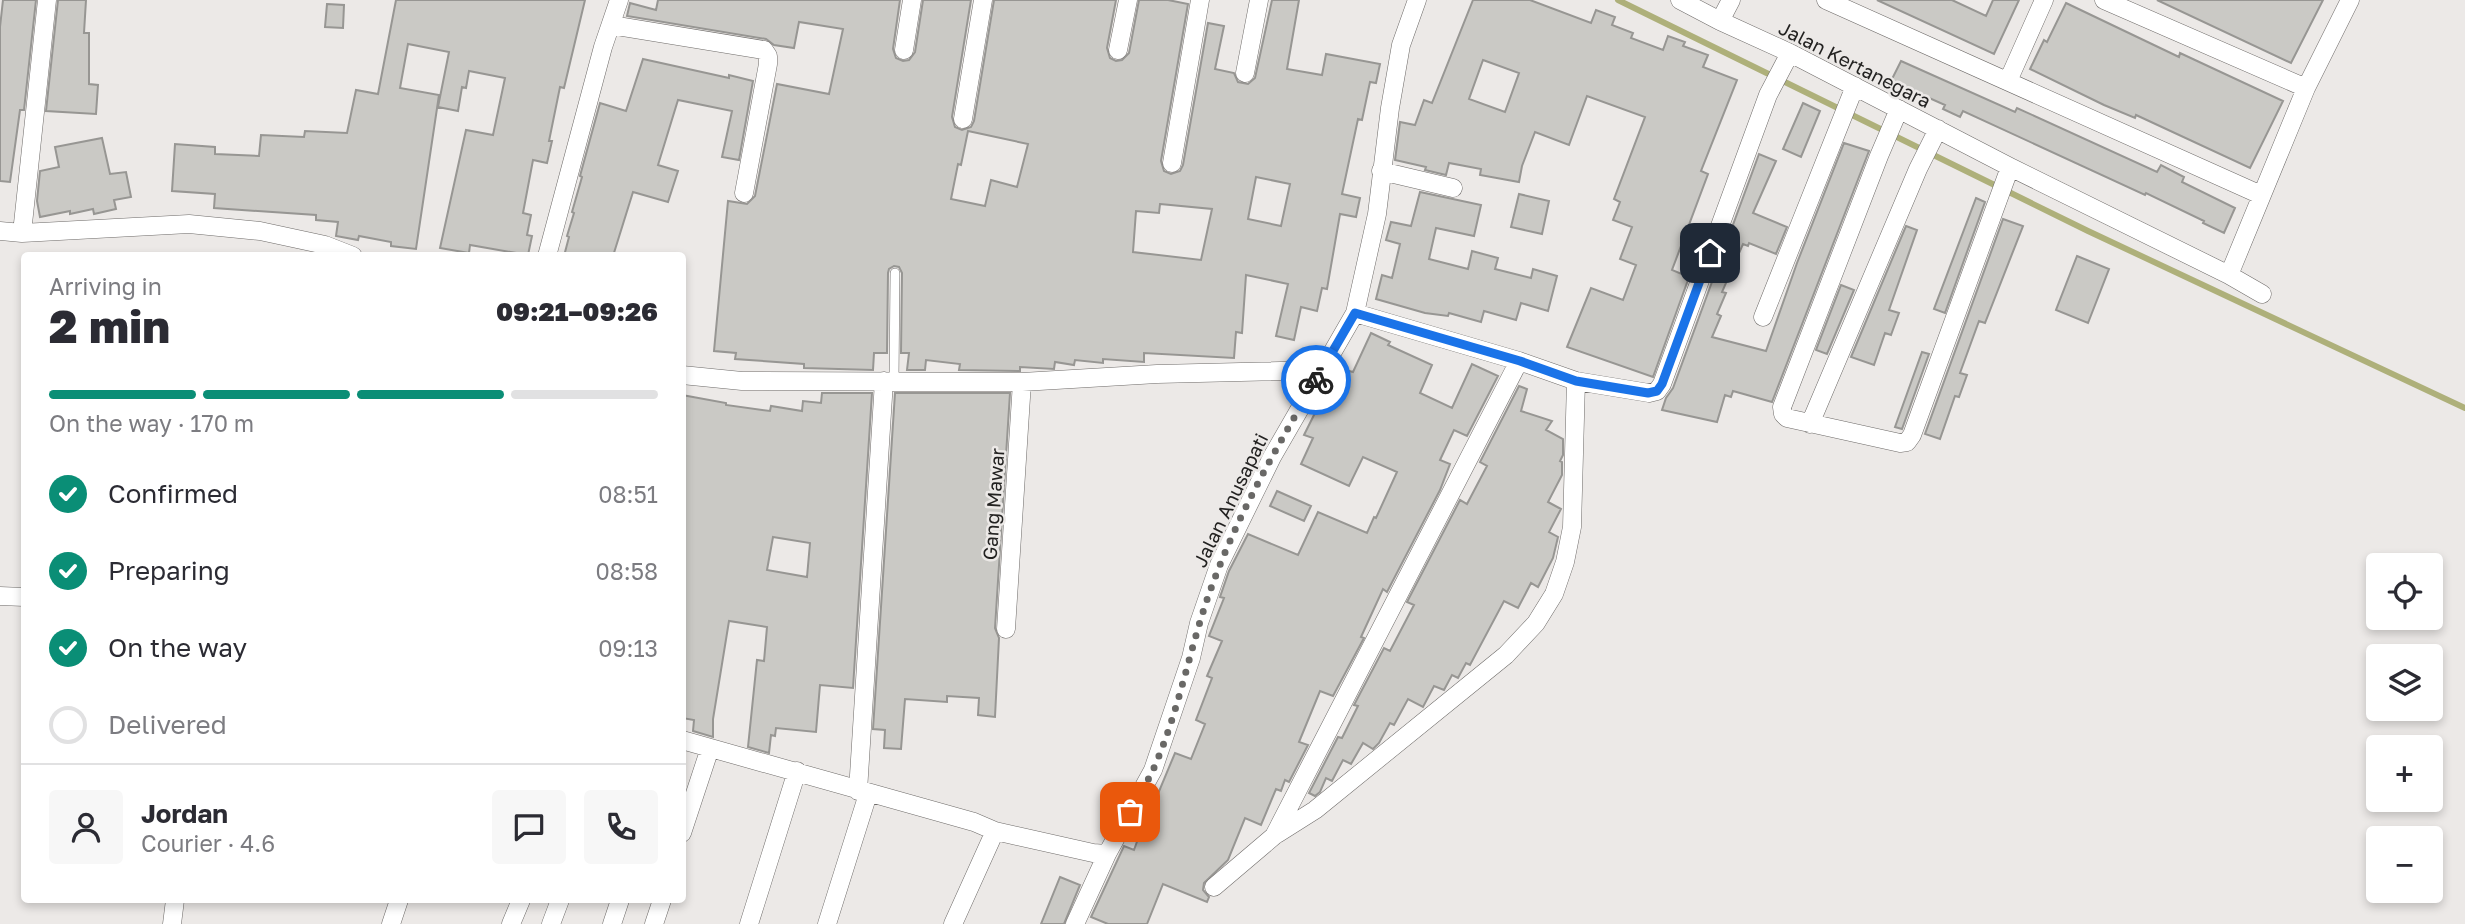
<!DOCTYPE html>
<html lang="en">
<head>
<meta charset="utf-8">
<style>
  :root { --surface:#fff; --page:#f7f7f7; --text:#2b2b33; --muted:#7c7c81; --line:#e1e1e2; --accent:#0a8e76 }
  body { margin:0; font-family:"Golos Text",sans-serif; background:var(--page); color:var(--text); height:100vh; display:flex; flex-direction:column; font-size:26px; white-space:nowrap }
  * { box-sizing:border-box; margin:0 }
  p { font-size:23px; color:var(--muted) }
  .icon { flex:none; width:38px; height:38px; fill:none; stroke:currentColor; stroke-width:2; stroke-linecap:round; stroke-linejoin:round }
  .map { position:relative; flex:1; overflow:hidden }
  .sheet { position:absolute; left:21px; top:252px; width:665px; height:651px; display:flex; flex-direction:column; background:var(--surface); border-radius:7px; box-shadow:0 4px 10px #0003 }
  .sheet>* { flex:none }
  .controls { position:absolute; left:2366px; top:553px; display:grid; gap:14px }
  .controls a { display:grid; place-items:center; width:77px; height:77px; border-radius:7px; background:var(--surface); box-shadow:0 4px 10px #0003; font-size:35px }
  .pin { position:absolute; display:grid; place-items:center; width:60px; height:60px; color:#fff; margin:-30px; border-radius:14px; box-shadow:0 4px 10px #0006 }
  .courier { position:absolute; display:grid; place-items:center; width:70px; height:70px; margin:-35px; border:5px solid #1a73e8; border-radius:50%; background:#fff; color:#222; box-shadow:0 2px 9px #0007 }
  .headline em { font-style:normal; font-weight:800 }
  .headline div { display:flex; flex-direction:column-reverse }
  .headline { display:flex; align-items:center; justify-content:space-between; height:119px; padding:0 28px }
  h1 { font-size:46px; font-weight:800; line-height:52px }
  .bar { display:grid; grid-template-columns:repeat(4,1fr); gap:10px 7px; align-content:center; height:84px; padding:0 28px }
  .bar i { height:9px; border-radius:5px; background:var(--line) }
  .bar .active { background:var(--accent) }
  .bar p { grid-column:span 4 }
  .line { display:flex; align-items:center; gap:18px; padding:0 28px; border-top:2px solid var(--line) }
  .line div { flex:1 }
  .round { display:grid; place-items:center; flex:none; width:74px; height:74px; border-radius:7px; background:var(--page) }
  ol { padding:0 28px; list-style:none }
  li { display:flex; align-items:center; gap:21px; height:77px }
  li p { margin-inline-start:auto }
  li .icon { padding:7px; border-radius:50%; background:var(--accent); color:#fff; stroke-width:4 }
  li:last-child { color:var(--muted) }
  li i { width:38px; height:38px; border:4px solid var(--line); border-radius:50% }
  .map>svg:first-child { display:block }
</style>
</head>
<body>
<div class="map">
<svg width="2465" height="924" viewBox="0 0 2465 924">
  <rect width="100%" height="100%" fill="#ece9e7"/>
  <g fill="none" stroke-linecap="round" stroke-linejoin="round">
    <!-- stream -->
    <path stroke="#aeb07a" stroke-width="6" d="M 1618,0 L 2088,231 L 2465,408"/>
  </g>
  <!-- building -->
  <path fill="#cac9c5" stroke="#979693" stroke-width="2" fill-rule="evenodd" d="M 3,0 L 36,0 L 24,110 L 20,110 L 10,182 L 0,181 L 0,27 Z
    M 58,0 L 86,0 L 84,33 L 89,33 L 89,84 L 98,85 L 96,114 L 46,111 Z
    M 396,0 L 585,0 L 564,88 L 560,87 L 549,141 L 552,141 L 547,163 L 533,160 L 523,213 L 531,215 L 527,235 L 532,236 L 528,255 L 470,245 L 469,253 L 440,248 L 466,130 L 493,135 L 505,78 L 469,71 L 466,88 L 462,87 L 458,111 L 438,107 L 449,52 L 408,44 L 400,88 L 439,95 L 416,249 L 391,246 L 391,242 L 359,236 L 358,240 L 336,236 L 338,222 L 316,220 L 316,215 L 214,208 L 215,194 L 172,191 L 175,144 L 215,147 L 215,154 L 259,156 L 261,135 L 304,137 L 305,131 L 347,133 L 356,90 L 378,94 Z
    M 658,0 L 900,0 L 893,49 L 896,58 L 903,61 L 909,60 L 915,52 L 923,0 L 971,0 L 952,117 L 955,127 L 962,130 L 971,127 L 974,121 L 994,0 L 1116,0 L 1107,48 L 1110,58 L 1116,61 L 1122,60 L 1129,53 L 1139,0 L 1168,0 L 1188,4 L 1161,161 L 1164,171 L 1171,174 L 1180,171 L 1183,165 L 1208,23 L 1224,26 L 1215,69 L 1234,73 L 1238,82 L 1248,84 L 1255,78 L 1272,0 L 1299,0 L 1287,69 L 1322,75 L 1326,54 L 1380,64 L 1376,83 L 1370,82 L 1362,120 L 1358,119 L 1342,194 L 1360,198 L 1356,217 L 1340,214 L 1327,289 L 1322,288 L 1317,311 L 1301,307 L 1294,340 L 1276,336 L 1288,284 L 1246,275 L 1242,333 L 1236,332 L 1234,358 L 1144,353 L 1144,362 L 1103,359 L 1103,363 L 1075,360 L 1074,365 L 1055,362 L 1054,369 L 1020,367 L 1020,371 L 959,370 L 960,364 L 926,360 L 925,370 L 907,370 L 909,353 L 901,353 L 902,273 L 899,267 L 894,266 L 889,269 L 888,273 L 887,353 L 874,353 L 873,370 L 804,368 L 804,364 L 735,359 L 736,353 L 714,351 L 728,201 L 747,204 L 755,196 L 777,84 L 829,94 L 843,29 L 799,22 L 794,48 L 774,45 L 766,39 L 627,16 L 630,3 L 656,10 ZM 968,131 L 1028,144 L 1017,187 L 991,180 L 985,206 L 951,199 L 958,164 L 961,165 ZM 1256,177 L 1290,184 L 1281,226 L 1248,219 ZM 1160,204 L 1212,209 L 1201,260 L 1133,252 L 1136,211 L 1159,213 Z
    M 1473,0 L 1530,0 L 1591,23 L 1596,10 L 1615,17 L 1612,25 L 1633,33 L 1631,38 L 1663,50 L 1668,36 L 1685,42 L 1683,46 L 1708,55 L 1703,67 L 1737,80 L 1701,171 L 1708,174 L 1672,270 L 1689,277 L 1653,377 L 1567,347 L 1591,288 L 1623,300 L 1636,265 L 1620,259 L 1632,227 L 1613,220 L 1620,202 L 1614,199 L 1645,117 L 1587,96 L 1569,145 L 1535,132 L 1522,166 L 1519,182 L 1480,175 L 1481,169 L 1449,163 L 1446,175 L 1425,170 L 1426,167 L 1395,160 L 1400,122 L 1415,125 L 1424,100 L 1432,103 ZM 1483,60 L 1519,73 L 1505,112 L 1469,99 Z
    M 1877,0 L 1952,0 L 1986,16 L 1993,0 L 2019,0 L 1994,54 Z
    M 2157,0 L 2323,0 L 2291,63 Z
    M 2066,3 L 2179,57 L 2180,53 L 2283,101 L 2250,168 L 2136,115 L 2135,118 L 2104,105 L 2030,69 L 2044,40 L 2047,42 Z
    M 327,4 L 344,5 L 343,28 L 325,27 Z
    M 643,59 L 729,78 L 729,75 L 753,81 L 739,160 L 722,157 L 732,111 L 678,100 L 658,165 L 678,171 L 668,202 L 633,192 L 613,256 L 564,256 L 569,237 L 567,236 L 574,213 L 572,212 L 582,177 L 580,176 L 600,103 L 626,111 Z
    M 1901,61 L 2015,112 L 2017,108 L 2157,172 L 2161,165 L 2184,177 L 2182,182 L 2235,208 L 2224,233 L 2203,223 L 2204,221 L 2146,193 L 2145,195 L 1963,111 L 1960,117 L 1943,109 L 1945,105 L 1891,81 Z
    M 1803,103 L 1820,111 L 1801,157 L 1783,149 Z
    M 102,138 L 110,174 L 126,172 L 131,197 L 114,200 L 116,209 L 94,214 L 93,209 L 70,214 L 70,211 L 40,217 L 37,201 L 40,171 L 59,167 L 55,147 Z
    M 1844,143 L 1869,151 L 1772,402 L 1733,391 L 1731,397 L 1725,395 L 1717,422 L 1662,410 L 1666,398 L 1673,388 L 1759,154 L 1776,161 L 1753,213 L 1787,227 L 1776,254 L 1749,243 L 1748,246 L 1743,244 L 1722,292 L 1726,293 L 1717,314 L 1721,316 L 1712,337 L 1766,351 L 1797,263 Z
    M 1420,192 L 1481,205 L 1474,236 L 1436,228 L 1429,259 L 1468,269 L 1472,251 L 1498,258 L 1495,269 L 1531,278 L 1533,269 L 1557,276 L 1548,311 L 1521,303 L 1516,320 L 1484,311 L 1481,322 L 1449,313 L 1448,316 L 1425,313 L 1376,299 L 1382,275 L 1392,278 L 1400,244 L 1386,240 L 1391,222 L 1411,226 Z
    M 1519,194 L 1549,201 L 1542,234 L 1511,227 Z
    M 1976,198 L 1985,202 L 1945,313 L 1934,309 Z
    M 2003,219 L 2023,226 L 1985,323 L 1979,321 L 1960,373 L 1967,375 L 1959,397 L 1955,396 L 1940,439 L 1925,434 Z
    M 1906,226 L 1917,230 L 1889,310 L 1899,313 L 1891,335 L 1885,333 L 1874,365 L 1851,357 Z
    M 2077,256 L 2109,269 L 2088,323 L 2056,310 Z
    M 1841,285 L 1854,290 L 1827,354 L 1816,350 Z
    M 1371,333 L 1390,342 L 1388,345 L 1432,365 L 1420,393 L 1452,408 L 1472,364 L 1498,376 L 1467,436 L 1454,430 L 1440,460 L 1450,464 L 1440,490 L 1387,592 L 1383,589 L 1361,637 L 1364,638 L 1333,696 L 1320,691 L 1299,742 L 1308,745 L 1289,782 L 1285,780 L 1281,791 L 1276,789 L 1261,825 L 1245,818 L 1228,860 L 1204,883 L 1203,890 L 1209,897 L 1207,902 L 1163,884 L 1147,924 L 1108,924 L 1091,917 L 1124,846 L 1134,850 L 1152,800 L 1155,801 L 1175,753 L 1191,759 L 1205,724 L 1196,720 L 1212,678 L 1207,676 L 1222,641 L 1209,636 L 1224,598 L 1220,597 L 1229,571 L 1248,534 L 1298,555 L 1318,512 L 1367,533 L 1374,517 L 1376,518 L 1397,472 L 1363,457 L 1349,486 L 1301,464 L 1313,438 L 1304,435 L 1326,391 L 1331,394 L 1338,368 L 1353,372 Z
    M 1922,352 L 1929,354 L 1902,429 L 1895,427 Z
    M 1519,386 L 1527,389 L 1521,411 L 1552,421 L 1546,430 L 1563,439 L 1563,455 L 1560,461 L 1562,462 L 1562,475 L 1548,502 L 1561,509 L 1549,532 L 1558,537 L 1553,558 L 1538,587 L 1531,583 L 1518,608 L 1504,601 L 1470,665 L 1466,663 L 1458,678 L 1452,675 L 1444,690 L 1434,686 L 1423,707 L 1408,699 L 1394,725 L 1390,723 L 1379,743 L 1373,749 L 1363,743 L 1351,764 L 1343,760 L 1332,781 L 1326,778 L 1320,792 L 1315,796 L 1309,793 L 1338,737 L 1342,738 L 1358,706 L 1354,705 L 1384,648 L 1390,651 L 1414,605 L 1407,602 L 1460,500 L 1467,504 L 1487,466 L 1480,462 Z
    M 822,393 L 872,393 L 853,688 L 820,685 L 816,732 L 776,728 L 775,736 L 771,735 L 769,753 L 748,747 L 757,660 L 764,661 L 767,627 L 729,621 L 713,719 L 713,737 L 693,731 L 694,720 L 682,718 L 682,395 L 726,403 L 726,405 L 770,411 L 771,406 L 802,411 L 803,401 L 821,403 ZM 773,537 L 810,543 L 807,577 L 767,570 Z
    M 895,393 L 1010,393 L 995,628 L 999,638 L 995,717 L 978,715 L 979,698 L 947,696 L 947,702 L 905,699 L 901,749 L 884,748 L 885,730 L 873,729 Z
    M 1277,491 L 1311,506 L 1304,521 L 1270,506 Z
    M 1060,877 L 1080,885 L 1064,924 L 1041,924 Z"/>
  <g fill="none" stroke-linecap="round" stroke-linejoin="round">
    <defs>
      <path id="lane" d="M 894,381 L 895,273"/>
      <path id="street" d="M 1680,0 L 1720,21 L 1790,53 L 2010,167 L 2229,275 L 2262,294
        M 1826,0 L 2261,195
        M 2104,0 L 2306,88
        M 1720,21 L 1731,0
        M 611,25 L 764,50 L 768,56 L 768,64 L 744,193
        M 904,50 L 912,0
        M 1118,50 L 1128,0
        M 1245,73 L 1259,0
        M 2008,81 L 2044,0
        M 1899,109 L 1879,156 L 1782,407 L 1783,414 L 1787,418 L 1900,443 L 1907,442 L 1912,435 L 2010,167
        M 963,119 L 983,0
        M 1172,163 L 1200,0
        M 1381,171 L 1453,188
        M 0,231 L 22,233 L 189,224 L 260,231 L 325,245 L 353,256
        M 22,233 L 47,0
        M 547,256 L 603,47 L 619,0
        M 2229,275 L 2306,88 L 2350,0
        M 1355,313 L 1519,361 L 1576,381 L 1649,393 L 1657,391 L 1662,384 L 1768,95 L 1790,53
        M 1763,317 L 1855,86
        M 682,375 L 742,381 L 1022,382 L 1157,374 L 1321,370
        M 1810,424 L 1918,169 L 1938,129
        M 0,596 L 24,597
        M 1006,629 L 1022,382
        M 682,740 L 974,822 L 995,831 L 1093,853 L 1107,854
        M 858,791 L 884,381
        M 682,833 L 710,748
        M 1277,834 L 1315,810 L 1506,655 L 1536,623 L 1554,594 L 1565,562 L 1572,527 L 1576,381
        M 1214,887 L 1274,836 L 1519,361
        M 172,924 L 175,900
        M 391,924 L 399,900
        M 511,924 L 521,900
        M 551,924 L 560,900
        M 612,924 L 620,900
        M 654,924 L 662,900
        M 749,924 L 797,771
        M 827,924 L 868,794
        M 953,924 L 995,831
        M 1075,924 L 1107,854 L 1153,770 L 1191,658 L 1199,623 L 1219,565 L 1272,457 L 1355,313 L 1377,214 L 1390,108 L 1401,45 L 1417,0"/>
    </defs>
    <!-- lane casing -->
    <use href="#lane" stroke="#6e6b69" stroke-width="10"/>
    <!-- street casing -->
    <use href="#street" stroke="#6e6b69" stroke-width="19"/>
    <!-- lane -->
    <use href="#lane" stroke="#fff" stroke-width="9"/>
    <!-- street -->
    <use href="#street" stroke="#fff" stroke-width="18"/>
  </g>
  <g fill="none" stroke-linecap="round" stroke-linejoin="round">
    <!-- done -->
    <path stroke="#696866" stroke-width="7" stroke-dasharray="0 12.6" d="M 1130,812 C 1137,798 1146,785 1153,770 C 1180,710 1190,644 1213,583 C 1239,512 1278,445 1316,380"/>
    <!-- route -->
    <path stroke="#1a73e8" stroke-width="9" d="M 1316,380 L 1355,313 L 1520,361 L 1576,381 L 1648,393 L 1657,391 L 1662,384 L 1710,253"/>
  </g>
  <g text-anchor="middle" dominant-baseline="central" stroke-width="5" stroke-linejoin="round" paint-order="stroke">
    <!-- street labels -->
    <g font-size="19" fill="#232221" stroke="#ece9e7">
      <text transform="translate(1855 64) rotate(27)">Jalan Kertanegara</text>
      <text transform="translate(1230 500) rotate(-64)">Jalan Anusapati</text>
      <text transform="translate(993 504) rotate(-86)">Gang Mawar</text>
    </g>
  </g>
</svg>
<div class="controls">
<a><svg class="icon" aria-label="locate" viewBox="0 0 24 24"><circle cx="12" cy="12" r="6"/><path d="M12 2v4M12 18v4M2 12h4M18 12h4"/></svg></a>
<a><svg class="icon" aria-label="layers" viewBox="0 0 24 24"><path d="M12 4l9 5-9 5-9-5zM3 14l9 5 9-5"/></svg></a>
<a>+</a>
<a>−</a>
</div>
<div class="pin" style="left:1130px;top:812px;background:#ea580c"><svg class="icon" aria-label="bag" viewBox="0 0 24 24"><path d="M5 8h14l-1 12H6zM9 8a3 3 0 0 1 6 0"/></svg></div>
<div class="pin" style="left:1710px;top:253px;background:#1f2937"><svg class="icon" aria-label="home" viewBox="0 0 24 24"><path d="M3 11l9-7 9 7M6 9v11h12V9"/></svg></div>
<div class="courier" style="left:1316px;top:380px"><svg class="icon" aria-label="bike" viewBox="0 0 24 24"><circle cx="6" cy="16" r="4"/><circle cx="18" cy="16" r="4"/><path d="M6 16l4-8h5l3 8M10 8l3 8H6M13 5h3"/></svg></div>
<section class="sheet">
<div class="headline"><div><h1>2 min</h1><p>Arriving in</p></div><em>09:21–09:26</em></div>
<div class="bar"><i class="active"></i><i class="active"></i><i class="active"></i><i></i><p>On the way · 170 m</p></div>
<ol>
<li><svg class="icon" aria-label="check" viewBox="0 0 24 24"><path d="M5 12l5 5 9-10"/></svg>Confirmed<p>08:51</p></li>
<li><svg class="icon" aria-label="check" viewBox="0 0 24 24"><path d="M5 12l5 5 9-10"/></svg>Preparing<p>08:58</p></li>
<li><svg class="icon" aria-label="check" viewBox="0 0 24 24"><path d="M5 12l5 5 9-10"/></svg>On the way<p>09:13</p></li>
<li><i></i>Delivered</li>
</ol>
<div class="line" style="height:126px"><a class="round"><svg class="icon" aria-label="person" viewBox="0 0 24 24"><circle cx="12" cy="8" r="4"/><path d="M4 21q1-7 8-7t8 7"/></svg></a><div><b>Jordan</b><p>Courier · 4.6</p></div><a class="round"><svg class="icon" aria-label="chat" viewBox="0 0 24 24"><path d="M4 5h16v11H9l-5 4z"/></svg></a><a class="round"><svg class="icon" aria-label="phone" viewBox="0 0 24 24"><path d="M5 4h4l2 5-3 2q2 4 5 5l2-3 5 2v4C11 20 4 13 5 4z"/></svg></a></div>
</section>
</div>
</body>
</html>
